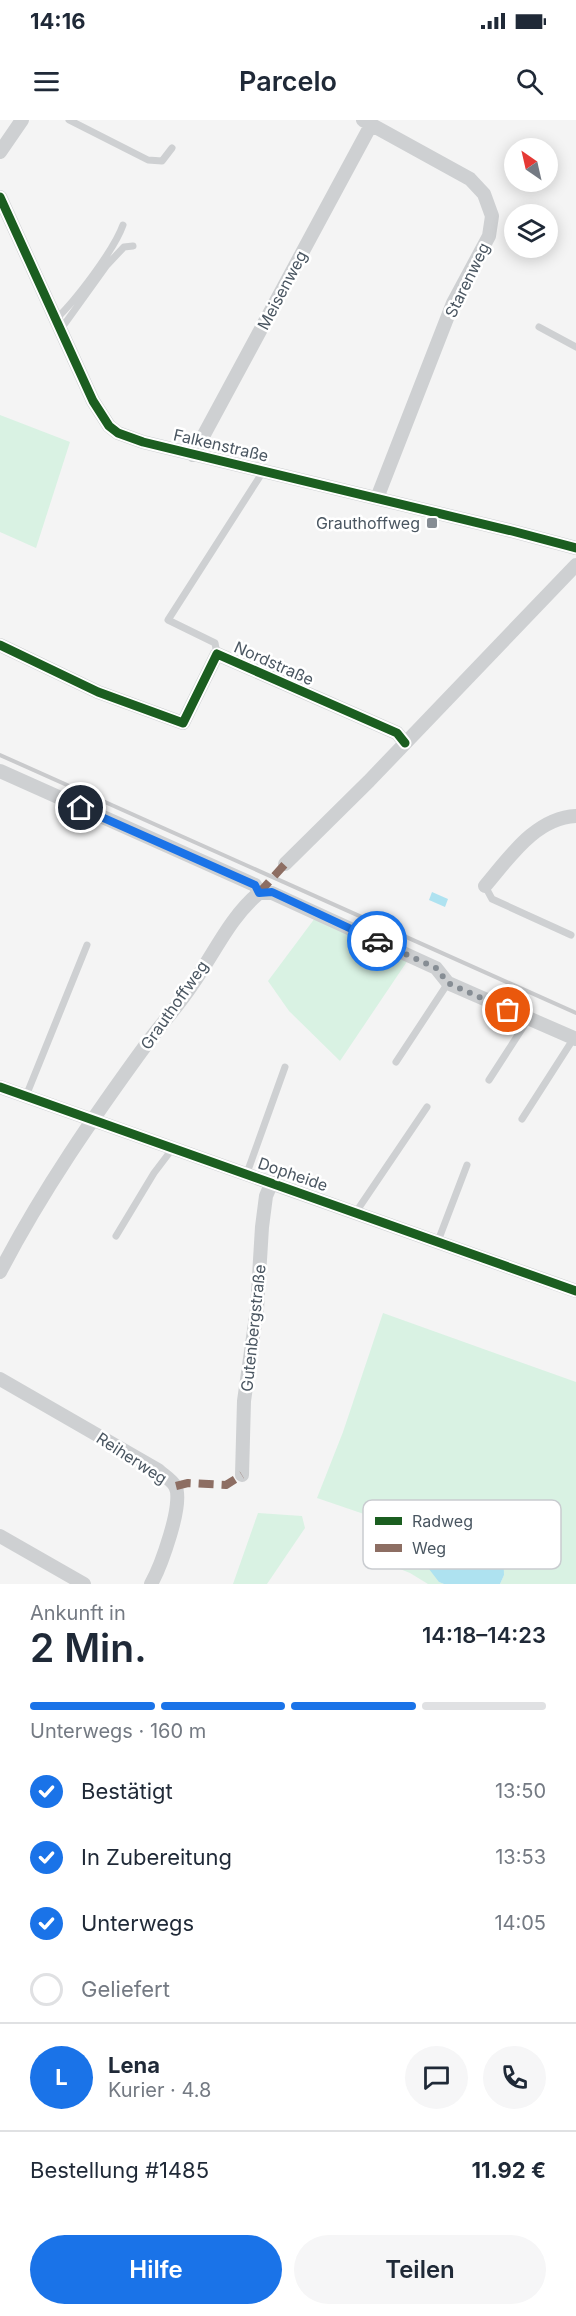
<!DOCTYPE html>
<html lang="de">
<head>
<meta charset="utf-8">
<style>
  :root { --surface:#fff; --page:#f6f6f7; --text:#1f2937; --muted:#747a83; --line:#e0e1e3; --accent:#1a73e8 }
  body { margin:0; font-family:Inter,sans-serif; background:var(--page); color:var(--text); height:100vh; display:flex; flex-direction:column; font-size:22px; white-space:nowrap }
  * { box-sizing:border-box; margin:0 }
  p { font-size:20px; color:var(--muted) }
  .icon { flex:none; width:33px; height:33px; fill:none; stroke:currentColor; stroke-width:2; stroke-linecap:round; stroke-linejoin:round }
  .map { position:relative; height:1464px; overflow:hidden }
  .panel { display:flex; flex-direction:column; background:var(--surface); flex:1 }
  .panel>* { flex:none }
  .needle { width:39px; rotate:326deg }
  .buttons { position:absolute; left:504px; top:18px; display:grid; gap:12px }
  .buttons a { display:grid; place-items:center; width:54px; height:54px; border-radius:50%; background:var(--surface); box-shadow:0 3px 15px #0003; font-size:30px }
  .pin { position:absolute; display:grid; place-items:center; width:51px; height:51px; color:#fff; margin:-26px; border:3px solid #fff; border-radius:50%; box-shadow:0 2px 6px #0007 }
  .courier { position:absolute; display:grid; place-items:center; width:60px; height:60px; margin:-30px; border:4px solid #1a73e8; border-radius:50%; background:#fff; color:#222; box-shadow:0 2px 8px #0007 }
  .headline em { font-style:normal; font-weight:600 }
  .headline div { display:flex; flex-direction:column-reverse }
  .headline { display:flex; align-items:center; justify-content:space-between; height:102px; padding:0 30px }
  h1 { font-size:39px; font-weight:600; line-height:45px }
  .bar { display:grid; grid-template-columns:repeat(4,1fr); gap:9px 6px; align-content:center; height:72px; padding:0 30px }
  .bar i { height:8px; border-radius:4px; background:var(--line) }
  .bar .active { background:var(--accent) }
  .bar p { grid-column:span 4 }
  .line { display:flex; align-items:center; gap:15px; padding:0 30px; border-top:2px solid var(--line) }
  .line div { flex:1 }
  .round { display:grid; place-items:center; flex:none; width:63px; height:63px; border-radius:32px; background:var(--page) }
  ol { padding:0 30px; list-style:none }
  li { display:flex; align-items:center; gap:18px; height:66px }
  li p { margin-inline-start:auto }
  li .icon { padding:6px; border-radius:50%; background:var(--accent); color:#fff; stroke-width:4 }
  li:last-child { color:var(--muted) }
  li i { width:33px; height:33px; border:3px solid var(--line); border-radius:50% }
  .cta { display:flex; gap:12px; margin-top:auto; padding:12px 30px }
  .cta a { flex:1; height:69px; border-radius:36px; background:var(--accent); color:#fff; font-size:24px; font-weight:600; line-height:69px; text-align:center }
  .cta a+a { background:var(--page); color:var(--text) }
  .status { display:flex; justify-content:space-between; align-items:center; height:42px; padding:0 30px; background:var(--surface); direction:ltr }
  .status svg { height:16px; fill:currentColor }
  header { display:flex; justify-content:space-between; align-items:center; height:78px; padding:0 30px; background:var(--surface); font-size:27px; font-weight:600 }
  .map>svg:first-child { display:block }
</style>
</head>
<body>
<div class="status"><b>14:16</b><svg viewBox="0 0 49 12"><path d="M0 12V9h3v3zM5 12V6h3v6zM10 12V3h3v9zM15 12V0h3v12zM26 1h20v11H26zM47 4h2v5h-2z"/></svg></div>
<header><svg class="icon" aria-label="menu" viewBox="0 0 24 24"><path d="M4 6h16M4 12h16M4 18h16"/></svg>Parcelo<svg class="icon" aria-label="search" viewBox="0 0 24 24"><circle cx="10" cy="10" r="6"/><path d="M15 15l6 6"/></svg></header>
<div class="map">
<svg width="576" height="1464" viewBox="0 0 576 1464">
  <rect width="100%" height="100%" fill="#f4f4f4"/>
  <!-- green -->
  <path fill="#d9f2e3" d="M 0,295 L 70,322 L 36,428 L 0,412 Z
    M 315,798 L 408,840 L 340,941 L 289,891 L 268,861 Z
    M 383,1193 L 576,1262 L 576,1464 L 500,1464 L 504,1455 L 492,1427 C 473,1429 469,1430 452,1418 L 439,1462 L 444,1464 L 428,1464 L 410,1453 L 390,1445 L 399,1406 L 317,1378 L 343,1312 Z
    M 258,1393 L 302,1396 L 305,1408 L 267,1464 L 233,1464 Z"/>
  <!-- water -->
  <path fill="#aee2f0" d="M 432,772 L 448,779 L 445,787 L 429,780 Z
    M 452,1418 C 458,1422 463,1427 469,1429 C 484,1431 487,1424 503,1433 L 504,1455 L 500,1464 L 444,1464 L 439,1462 L 429,1449 L 435,1429 Z"/>
  <g fill="none" stroke-linecap="round" stroke-linejoin="round">
    <!-- service -->
    <path stroke="#ced0d2" stroke-width="7" d="M 69,0 L 148,40 L 162,41 L 172,28
      M 56,199 C 76,180 114,130 123,105
      M 539,207 L 576,227
      M 61,209 L 107,145 L 124,127 L 133,126
      M 217,534 L 215,523 L 168,500 L 264,350
      M 485,766 L 492,779 L 571,815
      M 396,942 L 448,863
      M 489,960 L 529,898
      M 26,976 L 87,825
      M 522,999 L 574,918
      M 247,1053 L 285,947
      M 356,1092 L 427,987
      M 116,1116 L 154,1053 L 173,1028
      M 438,1121 L 467,1045"/>
    <!-- minor -->
    <path stroke="#ced0d2" stroke-width="14" d="M 363,0 L 470,59 L 484,74 L 492,96 L 489,116 L 453,183 L 377,378
      M 0,32 L 22,0
      M 0,77 L 93,281 L 109,306 L 118,313 L 143,322 L 512,411 L 576,428
      M 193,335 L 371,5
      M 0,525 L 98,572 L 183,603 L 217,534 L 397,613 L 405,623
      M 0,651 L 255,765 L 259,773
      M 285,744 L 369,661 L 576,445
      M 485,766 C 509,738 535,698 576,696
      M 259,773 L 272,773 L 436,848 L 448,863 L 576,919
      M 0,967 L 576,1171
      M 0,1152 C 42,1071 94,996 148,922 C 162,903 179,885 192,865 C 214,834 230,797 259,773
      M 0,1259 L 158,1350 C 163,1355 172,1360 175,1366 C 185,1382 160,1448 151,1464
      M 242,1355 L 244,1281 L 257,1189 L 262,1107 L 266,1076 L 272,1062
      M 0,1416 L 84,1464"/>
    <!-- rail -->
    <path stroke="#c9cacc" stroke-width="4" d="M 0,635 L 576,893"/>
    <!-- quiet -->
    <path stroke="#8d6e63" stroke-width="8" stroke-dasharray="15 8" stroke-linecap="butt" d="M 259,773 L 285,744
      M 176,1366 L 188,1363 L 226,1365 L 242,1355"/>
    <defs>
      <path id="cycleway" d="M 0,77 L 93,281 L 109,306 L 118,313 L 143,322 L 512,411 L 576,428
        M 0,525 L 98,572 L 183,603 L 217,534 L 397,613 L 405,623
        M 0,967 L 576,1171"/>
    </defs>
    <!-- cycleway casing -->
    <use href="#cycleway" stroke="#fff" stroke-width="13"/>
    <!-- cycleway -->
    <use href="#cycleway" stroke="#1b5e20" stroke-width="9"/>
  </g>
  <g fill="none" stroke-linecap="round" stroke-linejoin="round">
    <!-- done -->
    <path stroke="#868d94" stroke-width="6" stroke-dasharray="0 10.8" d="M 377,821 L 436,848 L 448,863 L 508,890"/>
    <!-- route -->
    <path stroke="#1a73e8" stroke-width="8" d="M 81,688 L 255,765 L 259,773 L 272,772 L 377,821"/>
  </g>
  <!-- markers -->
  <rect fill="#868d94" stroke="#fff" stroke-width="2" x="426" y="397" width="12" height="12" rx="3"/>
  <g text-anchor="middle" dominant-baseline="central" stroke-width="5" stroke-linejoin="round" paint-order="stroke">
    <!-- street labels -->
    <g font-size="16" fill="#4a5661" stroke="#fff">
      <text transform="translate(467 160) rotate(-64)">Starenweg</text>
      <text transform="translate(282 170) rotate(-62)">Meisenweg</text>
      <text transform="translate(221 325) rotate(13)">Falkenstraße</text>
      <text transform="translate(274 543) rotate(24)">Nordstraße</text>
      <text transform="translate(174 885) rotate(-55)">Grauthoffweg</text>
      <text transform="translate(293 1054) rotate(19)">Dopheide</text>
      <text transform="translate(253 1208) rotate(-84)">Gutenbergstraße</text>
      <text transform="translate(132 1338) rotate(33)">Reiherweg</text>
    </g>
    <!-- poi labels -->
    <g font-size="16" fill="#4a5661" stroke="#fff" text-anchor="end">
      <text x="420" y="403">Grauthoffweg</text>
    </g>
  </g>
  <!-- legend -->
  <rect x="363" y="1380" width="198" height="69" rx="9" fill="#fff" stroke="#c9ccd0" stroke-width="1.5"/>
  <rect x="375" y="1397" width="27" height="8" fill="#1b5e20"/>
  <rect x="375" y="1424" width="27" height="8" fill="#8d6e63"/>
  <g font-size="16" fill="#4a5661">
    <text x="412" y="1407">Radweg</text>
    <text x="412" y="1434">Weg</text>
  </g>
</svg>
<div class="buttons">
<a><svg class="needle" viewBox="-14 -14 28 28"><path d="M0-13l5 13h-10z" fill="#e53935"/><path d="M0 13l5-13h-10z" fill="#747a83"/></svg></a>
<a><svg class="icon" aria-label="layers" viewBox="0 0 24 24"><path d="M12 4l9 5-9 5-9-5zM3 14l9 5 9-5"/></svg></a>
</div>
<div class="pin" style="left:508px;top:890px;background:#ea580c"><svg class="icon" aria-label="bag" viewBox="0 0 24 24"><path d="M5 8h14l-1 12H6zM9 8a3 3 0 0 1 6 0"/></svg></div>
<div class="pin" style="left:81px;top:688px;background:#1f2937"><svg class="icon" aria-label="home" viewBox="0 0 24 24"><path d="M3 11l9-7 9 7M6 9v11h12V9"/></svg></div>
<div class="courier" style="left:377px;top:821px"><svg class="icon" aria-label="car" viewBox="0 0 24 24"><path d="M5 17H2v-5l4-1 3-4h7l3 4 3 1v5h-3M9 17h6M6 11h13"/><circle cx="7" cy="17" r="2"/><circle cx="17" cy="17" r="2"/></svg></div>
</div>
<section class="panel">
<div class="headline"><div><h1>2 Min.</h1><p>Ankunft in</p></div><em>14:18–14:23</em></div>
<div class="bar"><i class="active"></i><i class="active"></i><i class="active"></i><i></i><p>Unterwegs · 160 m</p></div>
<ol>
<li><svg class="icon" aria-label="check" viewBox="0 0 24 24"><path d="M5 12l5 5 9-10"/></svg>Bestätigt<p>13:50</p></li>
<li><svg class="icon" aria-label="check" viewBox="0 0 24 24"><path d="M5 12l5 5 9-10"/></svg>In Zubereitung<p>13:53</p></li>
<li><svg class="icon" aria-label="check" viewBox="0 0 24 24"><path d="M5 12l5 5 9-10"/></svg>Unterwegs<p>14:05</p></li>
<li><i></i>Geliefert</li>
</ol>
<div class="line" style="height:108px"><b class="round" style="background:var(--accent);color:#fff">L</b><div><b>Lena</b><p>Kurier · 4.8</p></div><a class="round"><svg class="icon" aria-label="chat" viewBox="0 0 24 24"><path d="M4 5h16v11H9l-5 4z"/></svg></a><a class="round"><svg class="icon" aria-label="phone" viewBox="0 0 24 24"><path d="M5 4h4l2 5-3 2q2 4 5 5l2-3 5 2v4C11 20 4 13 5 4z"/></svg></a></div>
<div class="line" style="height:78px"><div>Bestellung #1485</div><b>11.92 €</b></div>
<div class="cta"><a>Hilfe</a><a>Teilen</a></div>
</section>
</body>
</html>
